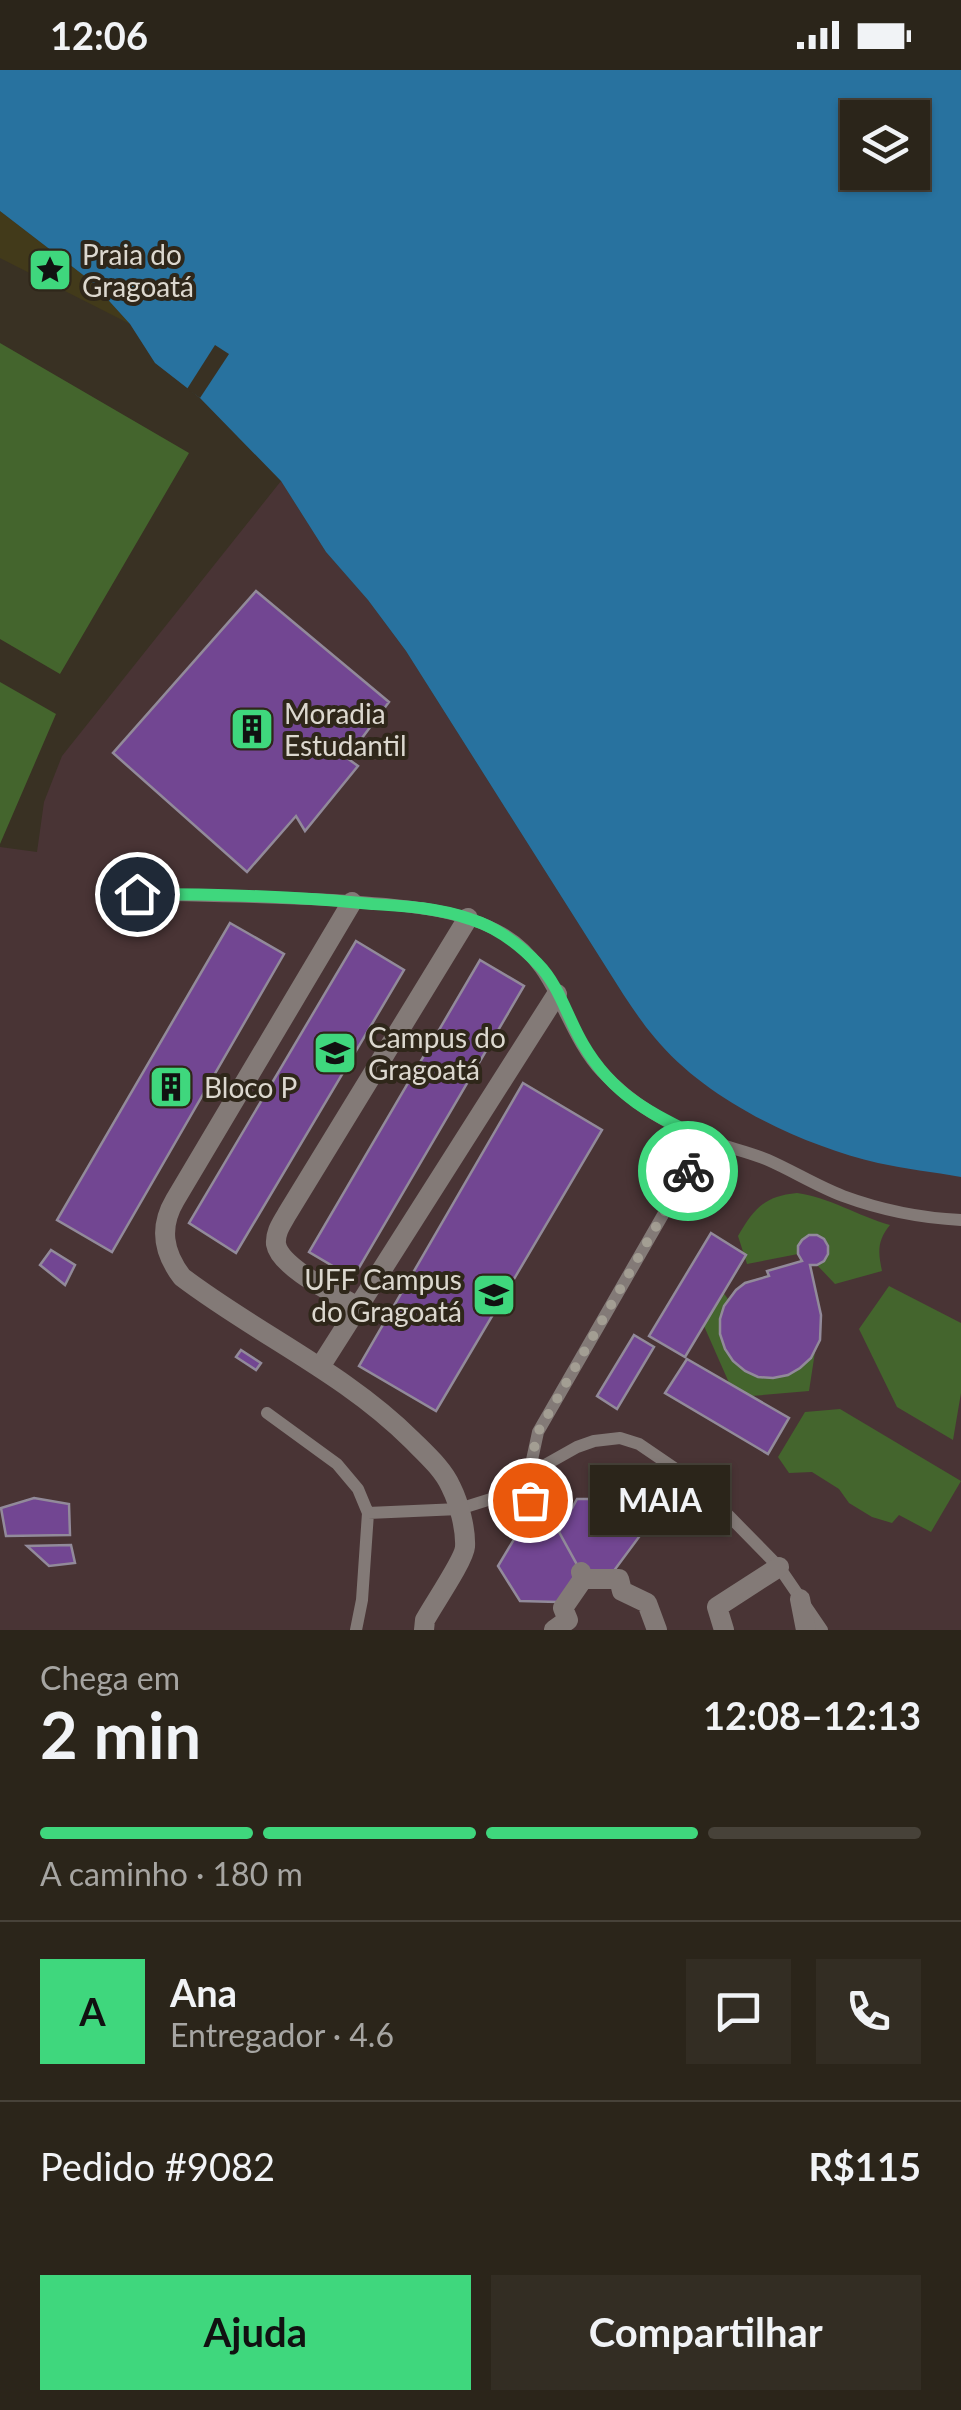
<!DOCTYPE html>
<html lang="pt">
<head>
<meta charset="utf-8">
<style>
  :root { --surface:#2b251a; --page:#332d23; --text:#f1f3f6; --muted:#a6a5a2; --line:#474239; --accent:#3fd77d }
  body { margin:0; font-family:Lato,sans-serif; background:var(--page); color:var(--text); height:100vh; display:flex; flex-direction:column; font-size:38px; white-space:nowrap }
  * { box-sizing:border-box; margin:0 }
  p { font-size:32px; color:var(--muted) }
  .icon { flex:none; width:55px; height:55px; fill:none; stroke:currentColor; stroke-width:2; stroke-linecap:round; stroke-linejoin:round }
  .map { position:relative; height:1560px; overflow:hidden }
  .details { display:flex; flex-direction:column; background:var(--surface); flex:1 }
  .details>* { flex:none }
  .buttons { position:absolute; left:840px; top:30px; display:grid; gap:20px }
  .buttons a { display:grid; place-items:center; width:90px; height:90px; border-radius:0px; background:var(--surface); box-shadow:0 2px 8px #0004,0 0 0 2px var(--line); font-size:50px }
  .pin { position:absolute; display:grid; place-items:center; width:85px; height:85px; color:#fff; margin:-42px; border:5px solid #fff; border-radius:50%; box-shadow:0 2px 10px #0007 }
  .courier { position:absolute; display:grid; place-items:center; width:100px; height:100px; margin:-50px; border:8px solid #3fd77d; border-radius:50%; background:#fff; color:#222; box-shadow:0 2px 12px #0007 }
  .bubble { position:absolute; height:70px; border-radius:0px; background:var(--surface); box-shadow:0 2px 8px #0004,0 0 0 2px var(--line); font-size:32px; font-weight:700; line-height:70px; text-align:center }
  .headline em { font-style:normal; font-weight:700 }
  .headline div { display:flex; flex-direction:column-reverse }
  .headline { display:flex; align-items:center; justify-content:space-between; height:170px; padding:0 40px }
  h1 { font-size:65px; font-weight:700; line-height:75px }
  .bar { display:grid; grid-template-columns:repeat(4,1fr); gap:15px 10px; align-content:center; height:120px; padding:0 40px }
  .bar i { height:12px; border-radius:8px; background:var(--line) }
  .bar .selected { background:var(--accent) }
  .bar p { grid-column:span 4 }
  .line { display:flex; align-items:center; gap:25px; padding:0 40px; border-top:2px solid var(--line) }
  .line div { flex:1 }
  .round { display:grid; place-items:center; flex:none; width:105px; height:105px; border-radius:0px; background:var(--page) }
  .button { display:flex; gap:20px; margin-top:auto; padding:20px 40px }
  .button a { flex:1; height:115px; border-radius:0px; background:var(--accent); color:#111; font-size:40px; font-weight:700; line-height:115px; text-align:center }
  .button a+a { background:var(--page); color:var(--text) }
  .status { display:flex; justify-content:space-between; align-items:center; height:70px; padding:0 50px; background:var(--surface); direction:ltr }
  .status svg { height:28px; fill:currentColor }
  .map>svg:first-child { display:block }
</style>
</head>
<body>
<div class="status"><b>12:06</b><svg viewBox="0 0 49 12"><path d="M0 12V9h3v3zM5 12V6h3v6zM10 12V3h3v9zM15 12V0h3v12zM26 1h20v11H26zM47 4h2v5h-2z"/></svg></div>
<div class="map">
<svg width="961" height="1560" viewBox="0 0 961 1560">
  <rect width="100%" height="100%" fill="#393123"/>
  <!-- education -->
  <path fill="#493435" d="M 281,411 L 326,482 L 368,530 L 406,581 L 623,924 L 961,1091 L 961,1560 L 0,1560 L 0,777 L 37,782 L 44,732 L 62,686 Z"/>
  <!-- green -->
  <path fill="#44652d" d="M 0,273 L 189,383 L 60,604 L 0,569 Z
    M 0,612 L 56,644 L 0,774 Z
    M 797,1123 C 829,1127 858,1146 890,1155 C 877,1171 878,1182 882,1201 L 835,1214 L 817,1195 L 824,1190 L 809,1165 C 801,1171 798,1175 798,1184 L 747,1194 L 738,1166 C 754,1139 764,1126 797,1123 Z
    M 889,1216 L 961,1253 L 961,1323 L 953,1370 L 897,1337 L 859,1259 Z
    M 722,1221 L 728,1229 C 694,1289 778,1340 815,1282 L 809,1321 L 751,1326 L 730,1315 L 704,1256 Z
    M 840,1339 L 961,1411 L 931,1462 L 899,1445 L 892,1453 L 872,1447 L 849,1433 L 839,1419 L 812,1402 L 789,1403 L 778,1387 L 805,1342 Z"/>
  <!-- sand -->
  <path fill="#423a1a" d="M 0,141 L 91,211 L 130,254 L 0,188 Z"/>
  <!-- water -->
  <path fill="#28729f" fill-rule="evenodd" d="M 0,0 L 961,0 L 961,1107 C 934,1102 905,1099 878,1093 C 801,1075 706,1030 655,968 C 643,954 633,939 623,924 L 406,581 L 368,530 L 326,482 L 281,411 L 200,328 L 155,293 L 130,254 L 91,211 L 0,141 ZM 858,48 L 912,48 L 912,102 L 858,102 Z"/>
  <!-- pier -->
  <path fill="#393123" d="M 215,275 L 229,284 L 200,328 L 187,319 Z"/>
  <!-- building -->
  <path fill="#724692" stroke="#928a9a" stroke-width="2.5" d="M 256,521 L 389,632 L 347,688 L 358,696 L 305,761 L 296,746 L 247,802 L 113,683 Z
    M 230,853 L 284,884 L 112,1182 L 57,1150 Z
    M 356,871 L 404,900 L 236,1183 L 189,1153 Z
    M 480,890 L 524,916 L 353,1208 L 309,1182 Z
    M 523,1013 L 602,1060 L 436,1341 L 359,1296 Z
    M 711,1163 L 746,1185 L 685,1287 L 649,1266 Z
    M 809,1165 L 817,1165 L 824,1169 L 828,1176 L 828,1184 L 824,1191 L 817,1195 L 810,1195 L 821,1245 L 820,1270 L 811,1288 L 800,1298 L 788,1305 L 773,1308 L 758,1307 L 745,1301 L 733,1291 L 725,1279 L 720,1264 L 720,1249 L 724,1236 L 736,1220 L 745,1213 L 769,1206 L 767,1201 L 802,1191 L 798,1184 L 798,1176 L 802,1170 Z
    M 51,1180 L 75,1195 L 65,1215 L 40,1195 Z
    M 634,1265 L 654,1277 L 617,1339 L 597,1326 Z
    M 241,1280 L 261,1293 L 256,1300 L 236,1287 Z
    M 687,1289 L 789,1348 L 768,1384 L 665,1323 Z
    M 34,1428 L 69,1434 L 70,1465 L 6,1466 L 1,1438 Z
    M 577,1429 L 619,1429 L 639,1467 L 613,1502 L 581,1502 L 559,1462 Z
    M 519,1461 L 559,1462 L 581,1502 L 558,1532 L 520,1531 L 498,1496 Z
    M 71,1475 L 75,1493 L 49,1496 L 27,1476 Z"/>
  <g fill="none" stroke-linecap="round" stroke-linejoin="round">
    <!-- lane -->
    <path stroke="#837a77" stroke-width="12" d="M 104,824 C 180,825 256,826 332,830 C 385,834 455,836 502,863 C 558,895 562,959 602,1002 C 632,1034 669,1056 710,1071 C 729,1078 749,1082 768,1090 C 793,1101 817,1116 843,1126 C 881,1140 920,1148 961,1150
      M 267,1343 L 337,1394 L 358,1419 L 368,1443 L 362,1530 L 356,1560
      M 530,1430 L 529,1404 L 538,1362 L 706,1070
      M 368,1443 L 459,1439 L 491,1429 L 529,1404 L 577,1377 L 594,1371 L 620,1368 L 639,1374 L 683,1404 L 730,1447 L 779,1497 L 822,1560"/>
    <!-- street -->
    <path stroke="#837a77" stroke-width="20" d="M 352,832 L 175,1130 C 159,1157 163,1182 182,1207 C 257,1264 345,1303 412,1370 C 426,1384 443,1399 451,1417 C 459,1433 466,1459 465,1477 C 464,1490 433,1535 425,1550 L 424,1560
      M 358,1237 C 338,1225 280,1198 276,1174 C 275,1162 282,1153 287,1144 L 468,848
      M 320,1297 L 557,924
      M 583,1509 L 619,1509 L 622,1521 L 647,1533 L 657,1560
      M 800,1529 L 806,1560
      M 554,1560 L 568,1550 L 563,1538 L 583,1509 L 581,1502
      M 724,1560 L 717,1537 L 779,1497"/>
  </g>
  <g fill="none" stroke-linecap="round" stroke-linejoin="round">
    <!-- done -->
    <path stroke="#a39e93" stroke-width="10" stroke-dasharray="0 18" d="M 530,1430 L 528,1404 L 538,1362 L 688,1101"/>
    <!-- route -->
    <path stroke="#3fd77d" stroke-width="12" d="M 137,824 C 215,824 294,826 372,834 C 404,836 439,838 470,849 C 496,857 519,874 538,894 C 559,915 568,949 583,974 C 613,1026 654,1046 706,1070 L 688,1101"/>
  </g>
  <!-- icons -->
  <defs>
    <symbol id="sight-square" viewBox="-11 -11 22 22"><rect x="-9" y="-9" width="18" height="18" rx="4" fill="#3fd77d" stroke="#2f271a"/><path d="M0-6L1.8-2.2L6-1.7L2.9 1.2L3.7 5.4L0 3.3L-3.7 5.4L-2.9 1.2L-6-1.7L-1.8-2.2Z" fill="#111"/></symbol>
    <symbol id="building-square" viewBox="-11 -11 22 22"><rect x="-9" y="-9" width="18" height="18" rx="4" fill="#3fd77d" stroke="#2f271a"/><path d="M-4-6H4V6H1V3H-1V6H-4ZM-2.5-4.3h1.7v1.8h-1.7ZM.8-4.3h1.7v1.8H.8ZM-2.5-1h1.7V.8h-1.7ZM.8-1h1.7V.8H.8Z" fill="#111"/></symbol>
    <symbol id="university-square" viewBox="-11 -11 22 22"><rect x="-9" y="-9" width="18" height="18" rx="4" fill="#3fd77d" stroke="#2f271a"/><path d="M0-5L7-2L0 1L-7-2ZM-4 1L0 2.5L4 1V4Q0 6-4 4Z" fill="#111"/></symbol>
  </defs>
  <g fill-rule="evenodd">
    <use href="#sight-square" x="25" y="175" width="50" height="50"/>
    <use href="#building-square" x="227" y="634" width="50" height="50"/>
    <use href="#university-square" x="310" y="958" width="50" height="50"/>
    <use href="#building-square" x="146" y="992" width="50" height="50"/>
    <use href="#university-square" x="469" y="1200" width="50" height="50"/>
  </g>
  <g text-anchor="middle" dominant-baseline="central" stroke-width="8" stroke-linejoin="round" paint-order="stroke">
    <!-- poi labels -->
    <g font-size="28" fill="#dcd8cf" stroke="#2f271a" text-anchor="start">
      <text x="82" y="184">Praia do<tspan x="82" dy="32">Gragoatá</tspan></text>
      <text x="284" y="643">Moradia<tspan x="284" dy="32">Estudantil</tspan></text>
      <text x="368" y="967">Campus do<tspan x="368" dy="32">Gragoatá</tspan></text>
      <text x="204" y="1017">Bloco P</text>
      <text x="462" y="1209" text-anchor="end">UFF Campus<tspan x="462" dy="32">do Gragoatá</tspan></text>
    </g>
  </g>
</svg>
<div class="buttons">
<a><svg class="icon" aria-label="layers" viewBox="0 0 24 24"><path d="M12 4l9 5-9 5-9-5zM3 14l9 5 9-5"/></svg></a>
</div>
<div class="pin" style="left:530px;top:1430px;background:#ea580c"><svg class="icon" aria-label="bag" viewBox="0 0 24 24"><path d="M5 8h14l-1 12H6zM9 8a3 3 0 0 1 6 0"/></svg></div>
<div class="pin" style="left:137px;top:824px;background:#1f2937"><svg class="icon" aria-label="home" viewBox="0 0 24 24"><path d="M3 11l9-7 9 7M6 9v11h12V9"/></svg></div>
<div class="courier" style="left:688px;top:1101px"><svg class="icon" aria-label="bike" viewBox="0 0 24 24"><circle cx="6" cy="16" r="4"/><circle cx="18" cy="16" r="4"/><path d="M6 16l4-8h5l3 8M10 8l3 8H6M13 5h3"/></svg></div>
<div class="bubble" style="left:590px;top:1395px;width:140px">MAIA</div>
</div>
<section class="details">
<div class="headline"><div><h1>2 min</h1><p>Chega em</p></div><em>12:08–12:13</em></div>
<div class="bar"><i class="selected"></i><i class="selected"></i><i class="selected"></i><i></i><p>A caminho · 180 m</p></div>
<div class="line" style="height:180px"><b class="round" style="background:var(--accent);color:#111">A</b><div><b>Ana</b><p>Entregador · 4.6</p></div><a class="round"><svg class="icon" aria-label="chat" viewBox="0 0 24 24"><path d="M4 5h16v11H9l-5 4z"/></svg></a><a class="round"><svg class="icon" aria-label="phone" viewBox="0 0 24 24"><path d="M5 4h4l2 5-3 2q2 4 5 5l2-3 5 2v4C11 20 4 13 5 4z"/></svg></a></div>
<div class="line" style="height:130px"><div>Pedido #9082</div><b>R$115</b></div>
<div class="button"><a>Ajuda</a><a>Compartilhar</a></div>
</section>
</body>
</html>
